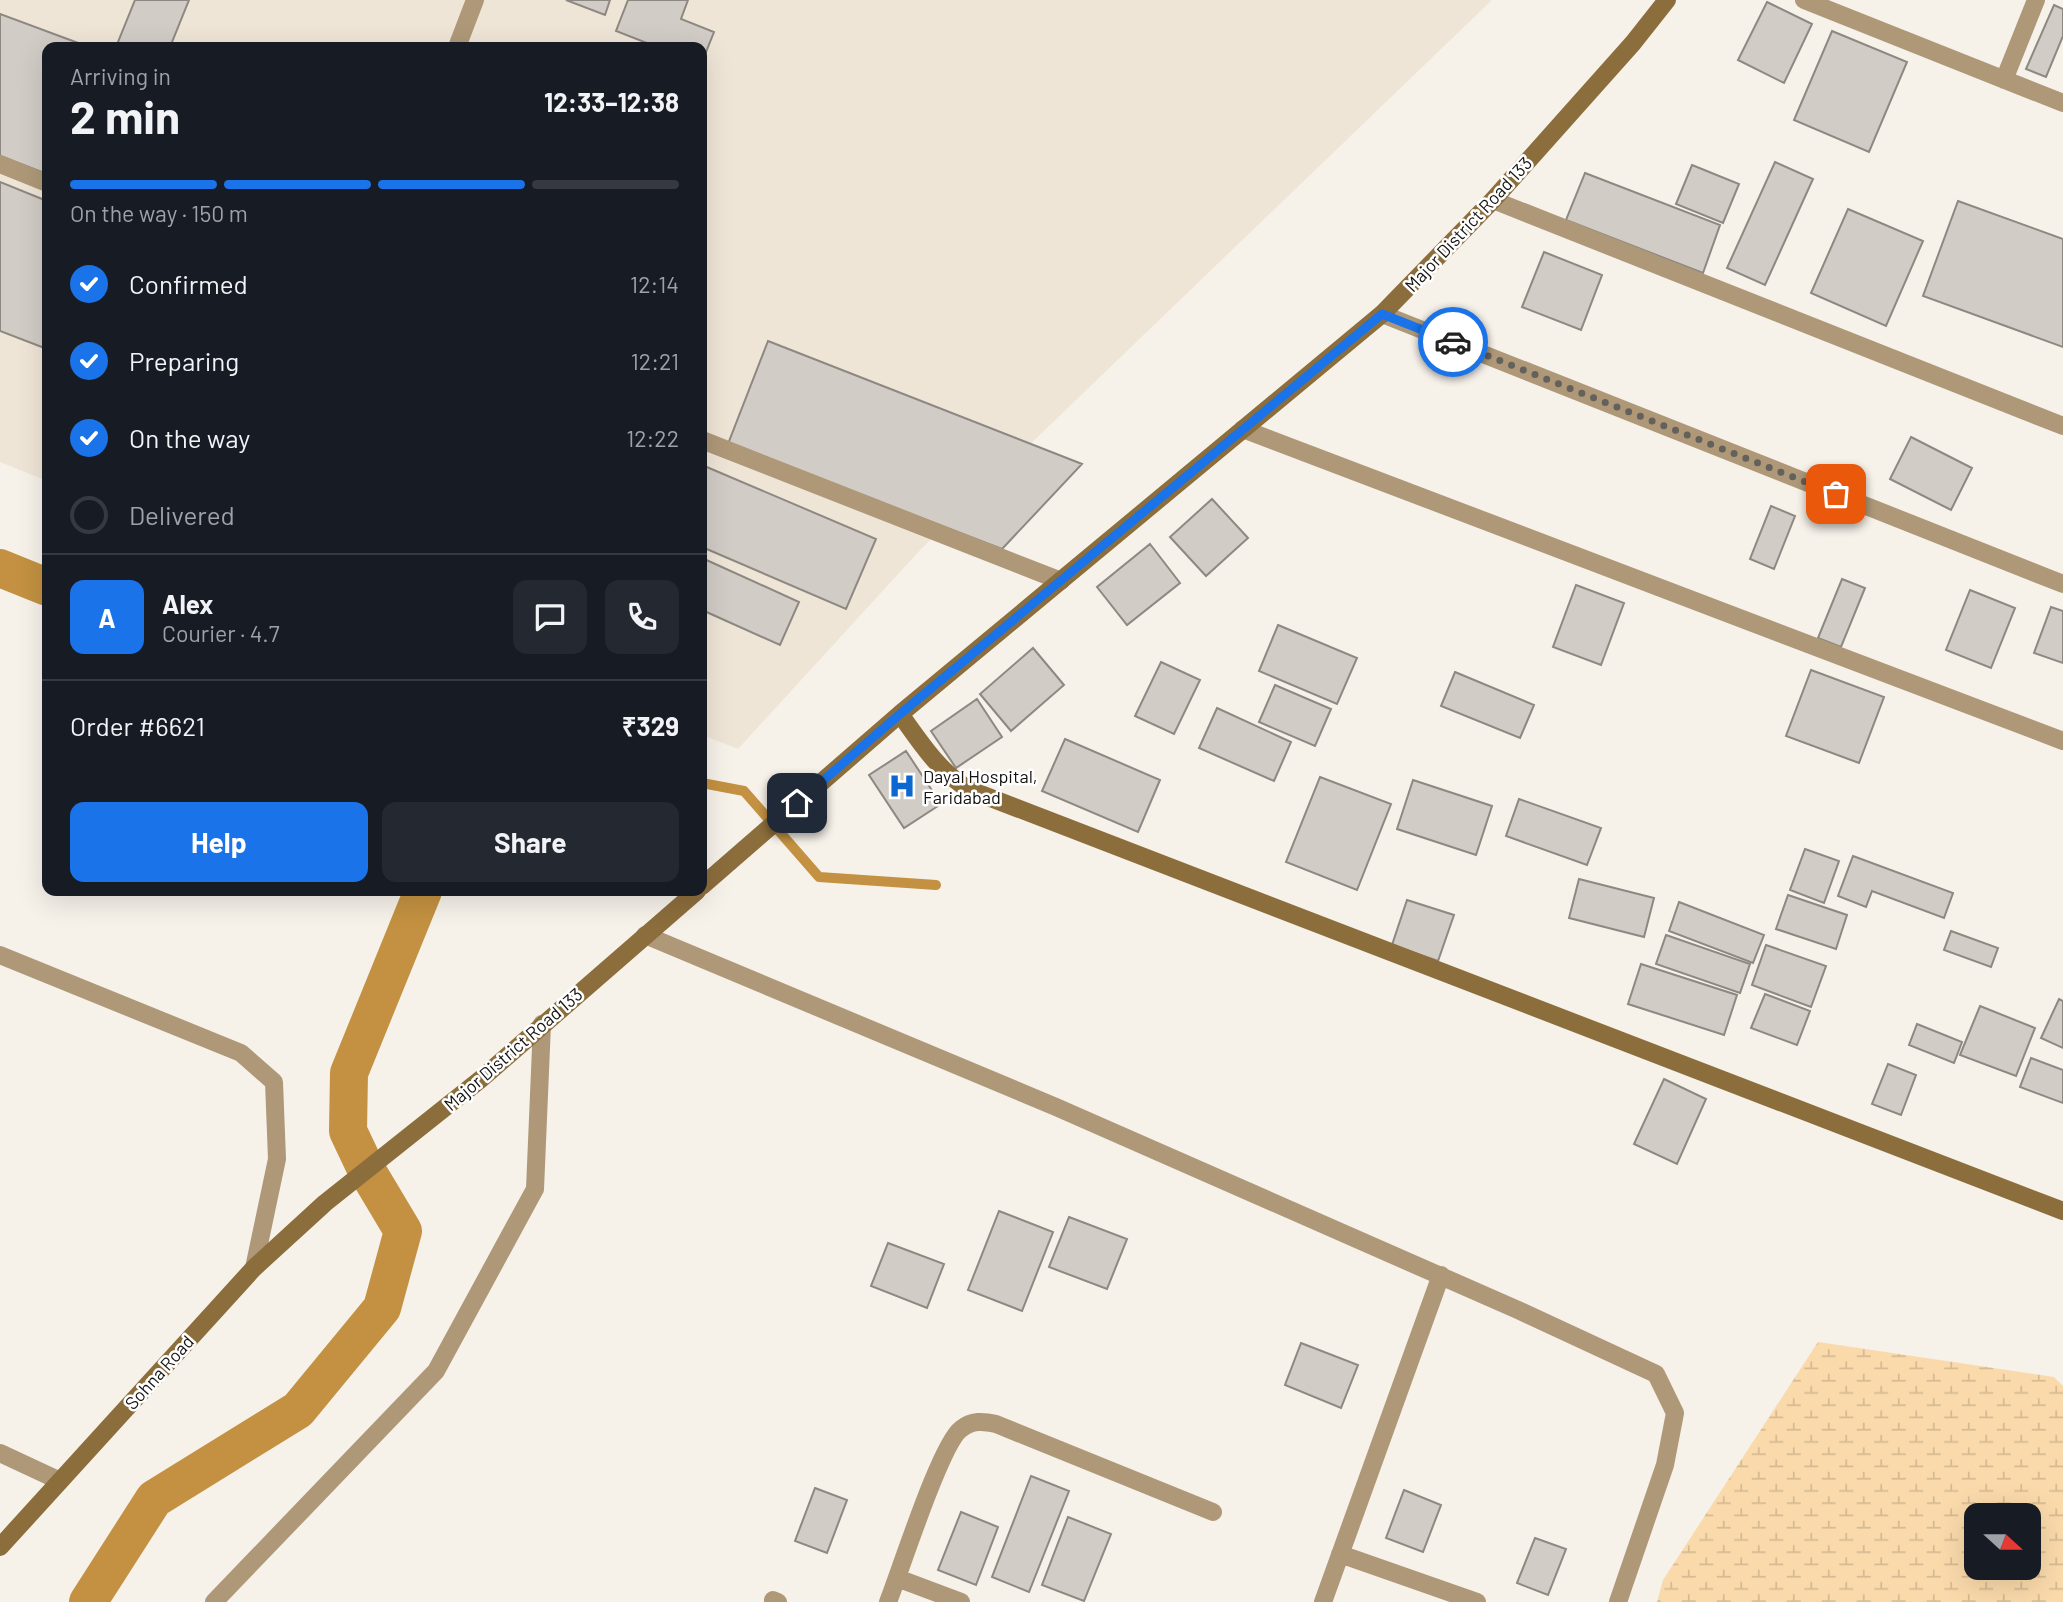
<!DOCTYPE html>
<html lang="en">
<head>
<meta charset="utf-8">
<style>
  :root { --surface:#171b24; --page:#242831; --text:#f1f3f6; --muted:#9ea1a6; --line:#363941; --accent:#1a73e8 }
  body { margin:0; font-family:Barlow,sans-serif; background:var(--page); color:var(--text); height:100vh; display:flex; flex-direction:column; font-size:26px; white-space:nowrap }
  * { box-sizing:border-box; margin:0 }
  p { font-size:23px; color:var(--muted) }
  .icon { flex:none; width:38px; height:38px; fill:none; stroke:currentColor; stroke-width:2; stroke-linecap:round; stroke-linejoin:round }
  .map { position:relative; flex:1; overflow:hidden }
  .details { position:absolute; left:42px; top:42px; width:665px; height:854px; display:flex; flex-direction:column; background:var(--surface); border-radius:14px; box-shadow:0 7px 28px #0002 }
  .details>* { flex:none }
  .needle { width:46px; rotate:111deg }
  .tools { position:absolute; left:1964px; top:1503px; display:grid; gap:14px }
  .tools a { display:grid; place-items:center; width:77px; height:77px; border-radius:14px; background:var(--surface); box-shadow:0 7px 28px #0002; font-size:35px }
  .pin { position:absolute; display:grid; place-items:center; width:60px; height:60px; color:#fff; margin:-30px; border-radius:14px; box-shadow:0 4px 10px #0006 }
  .courier { position:absolute; display:grid; place-items:center; width:70px; height:70px; margin:-35px; border:5px solid #1a73e8; border-radius:50%; background:#fff; color:#222; box-shadow:0 2px 9px #0007 }
  .summary em { font-style:normal; font-weight:700 }
  .summary div { display:flex; flex-direction:column-reverse }
  .summary { display:flex; align-items:center; justify-content:space-between; height:119px; padding:0 28px }
  h1 { font-size:46px; font-weight:700; line-height:52px }
  .bar { display:grid; grid-template-columns:repeat(4,1fr); gap:10px 7px; align-content:center; height:84px; padding:0 28px }
  .bar i { height:9px; border-radius:5px; background:var(--line) }
  .bar .current { background:var(--accent) }
  .bar p { grid-column:span 4 }
  .line { display:flex; align-items:center; gap:18px; padding:0 28px; border-top:2px solid var(--line) }
  .line div { flex:1 }
  .round { display:grid; place-items:center; flex:none; width:74px; height:74px; border-radius:14px; background:var(--page) }
  ol { padding:0 28px; list-style:none }
  li { display:flex; align-items:center; gap:21px; height:77px }
  li p { margin-inline-start:auto }
  li .icon { padding:7px; border-radius:50%; background:var(--accent); color:#fff; stroke-width:4 }
  li:last-child { color:var(--muted) }
  li i { width:38px; height:38px; border:4px solid var(--line); border-radius:50% }
  .cta { display:flex; gap:14px; margin-top:auto; padding:14px 28px }
  .cta a { flex:1; height:80px; border-radius:14px; background:var(--accent); color:#fff; font-size:28px; font-weight:700; line-height:80px; text-align:center }
  .cta a+a { background:var(--page); color:var(--text) }
  .map>svg:first-child { display:block }
</style>
</head>
<body>
<div class="map">
<svg width="2063" height="1602" viewBox="0 0 2063 1602">
  <defs>
    <pattern id="wetland-marsh" width="20" height="14" patternUnits="userSpaceOnUse" patternTransform="scale(1.75)"><rect width="20" height="14" fill="#fadaab"/><path d="M1 5h8M5 5V1M11 12h8M15 12V8" fill="none" stroke="#d5ba92"/></pattern>
  </defs>
  <rect width="100%" height="100%" fill="#f6f1e9"/>
  <!-- built -->
  <path fill="#efe5d7" d="M 0,0 L 1492,0 L 922,548 L 738,749 L 702,735 L 702,47 L 47,47 L 47,481 L 0,462 Z"/>
  <!-- wetland -->
  <path fill="url(#wetland-marsh)" fill-rule="evenodd" d="M 1818,1342 L 2054,1377 L 2063,1386 L 2063,1602 L 1657,1602 L 1663,1580 ZM 1976,1516 L 2028,1516 L 2028,1568 L 1976,1568 Z"/>
  <g fill="none" stroke-linecap="round" stroke-linejoin="round">
    <!-- stream -->
    <path stroke="#c39141" stroke-width="10" d="M 702,783 L 744,791 L 819,877 L 936,885"/>
    <!-- canal -->
    <path stroke="#c39141" stroke-width="38" d="M 0,568 L 47,587
      M 88,1602 L 154,1499 L 298,1410 L 382,1308 L 403,1231 L 366,1169 L 348,1131 L 349,1073 L 423,891"/>
  </g>
  <!-- building -->
  <path fill="#d1ccc5" stroke="#8d8881" stroke-width="2" d="M 135,0 L 189,0 L 170,47 L 116,47 Z
    M 566,0 L 610,0 L 605,15 Z
    M 628,0 L 688,0 L 681,19 L 714,32 L 702,62 L 702,47 L 657,47 L 616,31 Z
    M 1767,2 L 1812,24 L 1784,83 L 1738,60 Z
    M 2054,5 L 2063,9 L 2063,36 L 2046,77 L 2026,69 Z
    M 0,14 L 89,47 L 47,47 L 47,174 L 0,156 Z
    M 1832,31 L 1907,62 L 1869,152 L 1794,120 Z
    M 1775,162 L 1813,179 L 1765,285 L 1727,268 Z
    M 1692,165 L 1739,184 L 1723,223 L 1676,204 Z
    M 1585,173 L 1720,225 L 1703,273 L 1566,220 Z
    M 0,182 L 47,201 L 47,349 L 0,331 Z
    M 1958,201 L 2063,239 L 2063,347 L 1923,296 Z
    M 1848,209 L 1923,241 L 1886,326 L 1811,293 Z
    M 1544,252 L 1602,275 L 1581,330 L 1522,307 Z
    M 768,341 L 1082,464 L 1002,549 L 728,444 Z
    M 1911,437 L 1972,468 L 1951,510 L 1890,479 Z
    M 702,465 L 876,539 L 846,609 L 702,547 Z
    M 1212,499 L 1248,538 L 1206,576 L 1170,537 Z
    M 1771,506 L 1795,516 L 1774,569 L 1750,559 Z
    M 1150,544 L 1180,583 L 1127,625 L 1097,587 Z
    M 702,558 L 799,602 L 780,645 L 702,610 Z
    M 1842,579 L 1865,588 L 1841,647 L 1818,638 Z
    M 1576,585 L 1624,603 L 1601,665 L 1553,647 Z
    M 1970,590 L 2015,608 L 1991,668 L 1946,650 Z
    M 2051,607 L 2063,611 L 2063,663 L 2034,653 Z
    M 1278,625 L 1357,658 L 1337,704 L 1259,671 Z
    M 1033,648 L 1064,685 L 1011,731 L 980,694 Z
    M 1161,662 L 1200,680 L 1174,734 L 1135,716 Z
    M 1811,670 L 1884,697 L 1859,763 L 1786,736 Z
    M 1455,672 L 1534,705 L 1520,738 L 1441,706 Z
    M 1275,685 L 1331,709 L 1315,746 L 1259,722 Z
    M 977,699 L 1002,737 L 956,768 L 931,731 Z
    M 1217,708 L 1291,742 L 1274,781 L 1199,748 Z
    M 1065,739 L 1160,780 L 1138,832 L 1042,791 Z
    M 906,751 L 941,804 L 904,828 L 869,775 Z
    M 1320,777 L 1391,804 L 1357,890 L 1286,862 Z
    M 1413,780 L 1492,806 L 1476,855 L 1397,829 Z
    M 1519,799 L 1601,828 L 1587,865 L 1506,836 Z
    M 1805,849 L 1839,861 L 1824,903 L 1790,890 Z
    M 1853,856 L 1953,893 L 1944,918 L 1872,891 L 1866,907 L 1838,896 Z
    M 1579,879 L 1654,898 L 1644,937 L 1569,918 Z
    M 1788,895 L 1847,915 L 1836,949 L 1776,929 Z
    M 1407,900 L 1454,915 L 1438,961 L 1392,945 Z
    M 1679,902 L 1764,935 L 1753,963 L 1669,931 Z
    M 1951,931 L 1998,948 L 1991,967 L 1944,950 Z
    M 1666,935 L 1750,964 L 1740,993 L 1656,964 Z
    M 1766,945 L 1826,966 L 1811,1007 L 1752,985 Z
    M 1641,964 L 1737,995 L 1724,1035 L 1628,1004 Z
    M 1765,994 L 1810,1011 L 1797,1045 L 1751,1028 Z
    M 2059,999 L 2063,1001 L 2063,1048 L 2041,1038 Z
    M 1980,1006 L 2035,1028 L 2016,1076 L 1960,1055 Z
    M 1917,1024 L 1962,1042 L 1954,1063 L 1909,1045 Z
    M 2031,1058 L 2063,1070 L 2063,1103 L 2020,1087 Z
    M 1888,1064 L 1916,1075 L 1901,1115 L 1872,1104 Z
    M 1664,1079 L 1706,1099 L 1677,1164 L 1634,1144 Z
    M 999,1211 L 1053,1232 L 1022,1311 L 968,1290 Z
    M 1069,1217 L 1127,1239 L 1107,1289 L 1049,1267 Z
    M 888,1243 L 944,1264 L 927,1308 L 871,1286 Z
    M 1301,1343 L 1358,1365 L 1341,1408 L 1285,1385 Z
    M 1031,1476 L 1069,1491 L 1029,1592 L 992,1577 Z
    M 815,1488 L 847,1500 L 827,1553 L 795,1541 Z
    M 1404,1490 L 1441,1505 L 1423,1552 L 1386,1538 Z
    M 961,1512 L 998,1527 L 976,1585 L 938,1570 Z
    M 1068,1517 L 1111,1534 L 1084,1601 L 1042,1585 Z
    M 1535,1538 L 1566,1549 L 1548,1595 L 1517,1583 Z"/>
  <g fill="none" stroke-linecap="round" stroke-linejoin="round">
    <!-- lane -->
    <path stroke="#ae9878" stroke-width="18" d="M 457,47 L 475,0
      M 0,164 L 47,183
      M 702,440 L 1061,581
      M 0,1453 L 60,1481"/>
    <!-- street -->
    <path stroke="#ae9878" stroke-width="18" d="M 1804,0 L 2063,103
      M 2004,80 L 2036,0
      M 1493,200 L 2063,426
      M 1382,314 L 2063,584
      M 1243,429 L 2063,741
      M 645,935 L 1056,1107 L 1518,1310 L 1656,1374 L 1675,1413 L 1665,1465 L 1618,1602
      M 0,955 L 241,1053 L 274,1082 L 277,1159 L 254,1268
      M 1340,1554 L 1477,1602
      M 897,1578 L 961,1602
      M 773,1600 L 778,1602
      M 214,1602 L 436,1371 L 535,1189 L 542,1024
      M 888,1602 C 900,1572 941,1443 961,1429 C 972,1420 983,1421 996,1424 L 1213,1512
      M 1323,1602 L 1441,1275"/>
    <!-- secondary -->
    <path stroke="#8c6d3c" stroke-width="18" d="M 900,714 C 921,743 939,772 970,790 L 2063,1211
      M 702,886 L 900,714 L 1382,314 L 1493,200 L 1633,43 L 1667,0
      M 0,1547 L 254,1268 L 325,1203 L 481,1079 L 697,891"/>
  </g>
  <g fill="none" stroke-linecap="round" stroke-linejoin="round">
    <!-- done -->
    <path stroke="#64615c" stroke-width="7" stroke-dasharray="0 12.6" d="M 1453,342 L 1836,494"/>
    <!-- route -->
    <path stroke="#1a73e8" stroke-width="9" d="M 797,803 L 900,714 L 1382,314 L 1453,342"/>
  </g>
  <!-- icons -->
  <defs>
    <symbol id="hospital-bare" viewBox="-9 -9 18 18"><path d="M-5-5h3v3.5h4V-5h3V5h-3V1.5h-4V5h-3Z" fill="#0c67d0" stroke="#fff" stroke-width="2.5" paint-order="stroke"/></symbol>
  </defs>
  <g fill-rule="evenodd">
    <use href="#hospital-bare" x="883" y="767" width="38" height="38"/>
  </g>
  <g text-anchor="middle" dominant-baseline="central" stroke-width="5" stroke-linejoin="round" paint-order="stroke">
    <!-- street labels -->
    <g font-size="18" fill="#151310" stroke="#fff">
      <text transform="translate(1468 224) rotate(-47)">Major District Road 133</text>
      <text transform="translate(513 1049) rotate(-41)">Major District Road 133</text>
      <text transform="translate(159 1372) rotate(-48)">Sohna Road</text>
    </g>
    <!-- poi labels -->
    <g font-size="18" fill="#151310" stroke="#fff" text-anchor="start">
      <text x="923" y="776">Dayal Hospital,<tspan x="923" dy="21">Faridabad</tspan></text>
    </g>
  </g>
</svg>
<div class="tools">
<a><svg class="needle" viewBox="-14 -14 28 28"><path d="M0-13l5 13h-10z" fill="#e53935"/><path d="M0 13l5-13h-10z" fill="#9ea1a6"/></svg></a>
</div>
<div class="pin" style="left:1836px;top:494px;background:#ea580c"><svg class="icon" aria-label="bag" viewBox="0 0 24 24"><path d="M5 8h14l-1 12H6zM9 8a3 3 0 0 1 6 0"/></svg></div>
<div class="pin" style="left:797px;top:803px;background:#1f2937"><svg class="icon" aria-label="home" viewBox="0 0 24 24"><path d="M3 11l9-7 9 7M6 9v11h12V9"/></svg></div>
<div class="courier" style="left:1453px;top:342px"><svg class="icon" aria-label="car" viewBox="0 0 24 24"><path d="M5 17H2v-5l4-1 3-4h7l3 4 3 1v5h-3M9 17h6M6 11h13"/><circle cx="7" cy="17" r="2"/><circle cx="17" cy="17" r="2"/></svg></div>
<section class="details">
<div class="summary"><div><h1>2 min</h1><p>Arriving in</p></div><em>12:33–12:38</em></div>
<div class="bar"><i class="current"></i><i class="current"></i><i class="current"></i><i></i><p>On the way · 150 m</p></div>
<ol>
<li><svg class="icon" aria-label="check" viewBox="0 0 24 24"><path d="M5 12l5 5 9-10"/></svg>Confirmed<p>12:14</p></li>
<li><svg class="icon" aria-label="check" viewBox="0 0 24 24"><path d="M5 12l5 5 9-10"/></svg>Preparing<p>12:21</p></li>
<li><svg class="icon" aria-label="check" viewBox="0 0 24 24"><path d="M5 12l5 5 9-10"/></svg>On the way<p>12:22</p></li>
<li><i></i>Delivered</li>
</ol>
<div class="line" style="height:126px"><b class="round" style="background:var(--accent);color:#fff">A</b><div><b>Alex</b><p>Courier · 4.7</p></div><a class="round"><svg class="icon" aria-label="chat" viewBox="0 0 24 24"><path d="M4 5h16v11H9l-5 4z"/></svg></a><a class="round"><svg class="icon" aria-label="phone" viewBox="0 0 24 24"><path d="M5 4h4l2 5-3 2q2 4 5 5l2-3 5 2v4C11 20 4 13 5 4z"/></svg></a></div>
<div class="line" style="height:91px"><div>Order #6621</div><b>₹329</b></div>
<div class="cta"><a>Help</a><a>Share</a></div>
</section>
</div>
</body>
</html>
